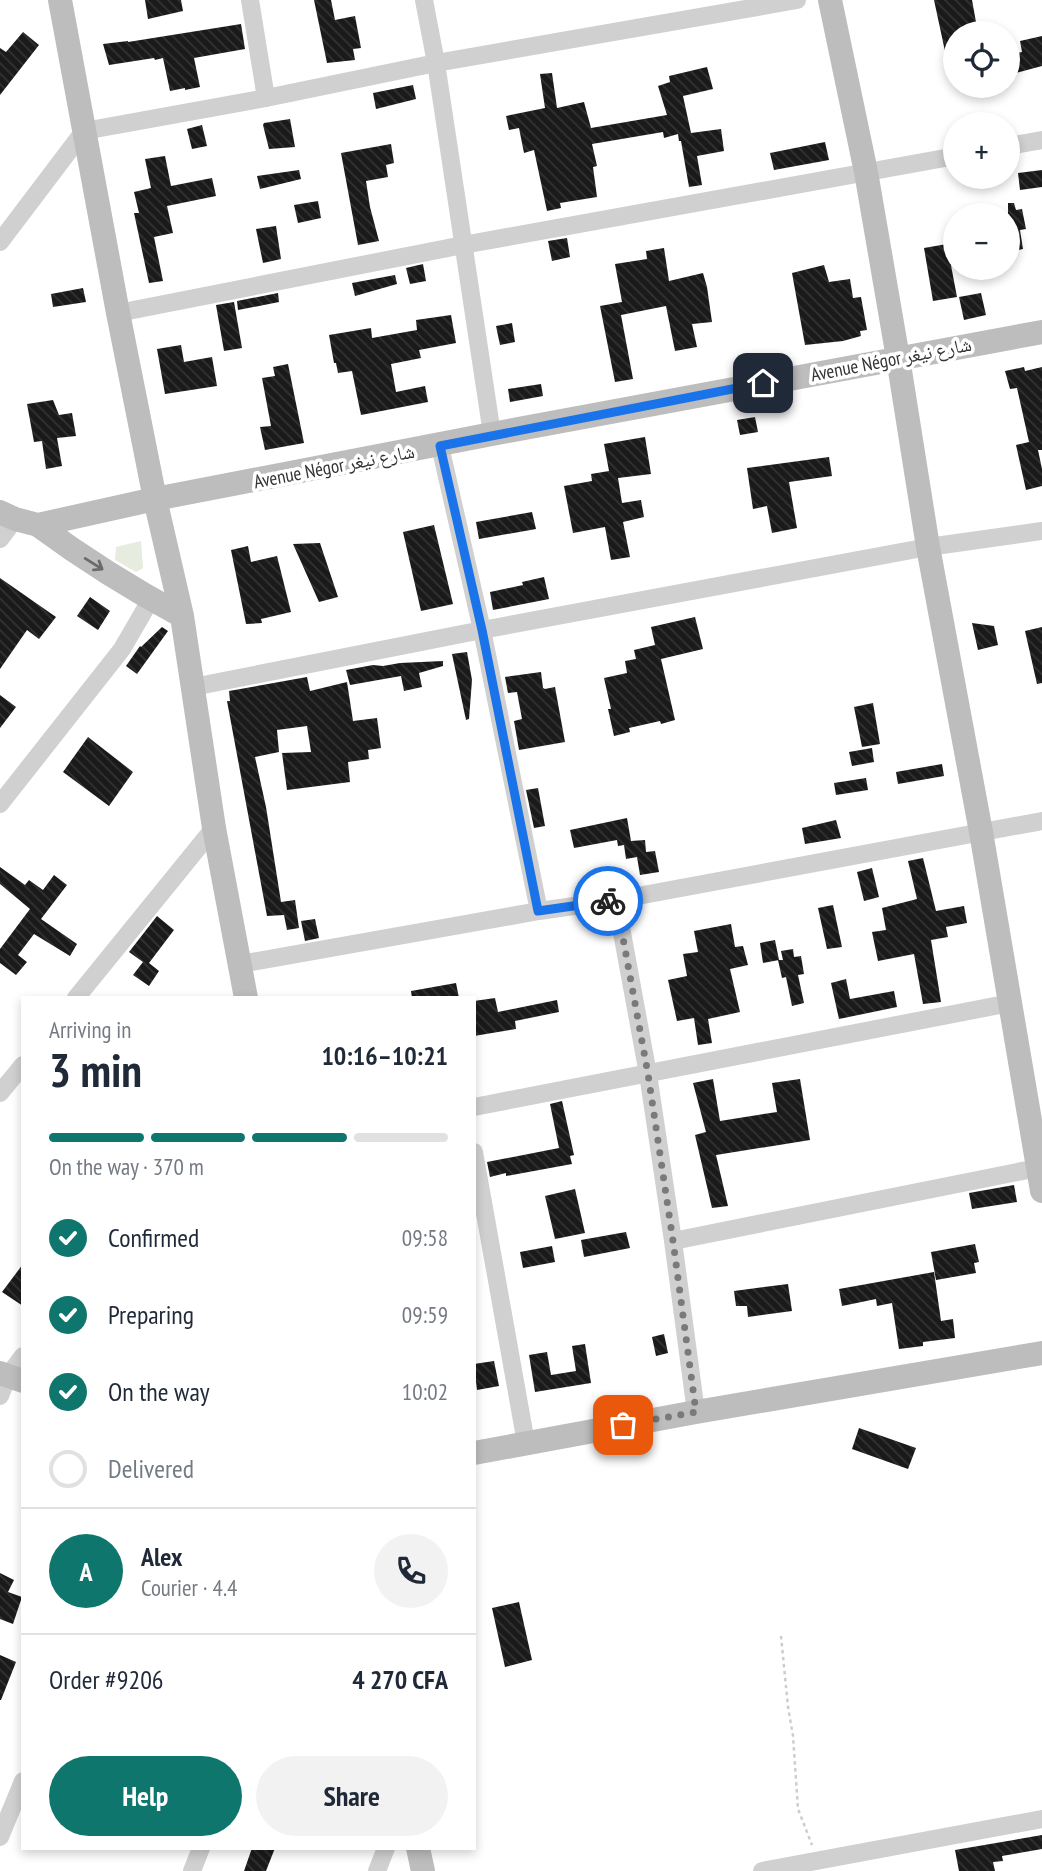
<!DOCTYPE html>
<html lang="en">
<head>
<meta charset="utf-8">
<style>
  :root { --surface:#fff; --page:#f2f2f3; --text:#1f2937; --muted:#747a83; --line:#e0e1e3; --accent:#0f766e }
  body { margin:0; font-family:"PT Sans Narrow","Noto Naskh Arabic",sans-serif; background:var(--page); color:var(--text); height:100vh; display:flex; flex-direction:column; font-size:26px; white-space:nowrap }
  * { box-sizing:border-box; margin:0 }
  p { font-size:23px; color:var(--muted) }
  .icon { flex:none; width:38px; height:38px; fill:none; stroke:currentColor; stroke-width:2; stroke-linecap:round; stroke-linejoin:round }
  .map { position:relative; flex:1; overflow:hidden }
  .drawer { position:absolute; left:21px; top:996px; width:455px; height:854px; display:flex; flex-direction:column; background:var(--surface); border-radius:0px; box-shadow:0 4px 10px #0003 }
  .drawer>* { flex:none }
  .buttons { position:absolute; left:943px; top:21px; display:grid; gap:14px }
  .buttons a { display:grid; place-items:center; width:77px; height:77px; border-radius:50%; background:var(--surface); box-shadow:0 4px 10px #0003; font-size:35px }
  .pin { position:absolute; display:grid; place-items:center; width:60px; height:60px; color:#fff; margin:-30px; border-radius:14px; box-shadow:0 4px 10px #0006 }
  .courier { position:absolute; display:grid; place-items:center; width:70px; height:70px; margin:-35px; border:5px solid #1a73e8; border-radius:50%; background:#fff; color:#222; box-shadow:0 2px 9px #0007 }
  .summary em { font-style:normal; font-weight:600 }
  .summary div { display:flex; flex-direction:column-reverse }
  .summary { display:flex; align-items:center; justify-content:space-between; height:119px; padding:0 28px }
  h1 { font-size:46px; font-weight:600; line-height:52px }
  .bar { display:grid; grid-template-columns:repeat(4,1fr); gap:10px 7px; align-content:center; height:84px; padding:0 28px }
  .bar i { height:9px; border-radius:5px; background:var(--line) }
  .bar .selected { background:var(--accent) }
  .bar p { grid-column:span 4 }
  .line { display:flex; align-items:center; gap:18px; padding:0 28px; border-top:2px solid var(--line) }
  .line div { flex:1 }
  .round { display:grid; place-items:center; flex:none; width:74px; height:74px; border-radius:37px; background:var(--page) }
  ol { padding:0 28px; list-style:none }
  li { display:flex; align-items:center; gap:21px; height:77px }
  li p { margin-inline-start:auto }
  li .icon { padding:7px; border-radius:50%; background:var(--accent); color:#fff; stroke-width:4 }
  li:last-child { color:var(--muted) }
  li i { width:38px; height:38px; border:4px solid var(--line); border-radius:50% }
  .action { display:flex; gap:14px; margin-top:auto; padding:14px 28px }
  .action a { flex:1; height:80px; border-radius:42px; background:var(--accent); color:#fff; font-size:28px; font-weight:600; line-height:80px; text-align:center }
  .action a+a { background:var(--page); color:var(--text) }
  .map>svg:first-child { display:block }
</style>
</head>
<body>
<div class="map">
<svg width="1042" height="1871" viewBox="0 0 1042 1871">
  <defs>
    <pattern id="building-back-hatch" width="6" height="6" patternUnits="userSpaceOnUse" patternTransform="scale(1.75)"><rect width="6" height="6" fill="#1a1a1a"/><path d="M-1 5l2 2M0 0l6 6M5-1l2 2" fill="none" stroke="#333"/></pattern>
  </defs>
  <rect width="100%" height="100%" fill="#fff"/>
  <!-- garden -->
  <path fill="#e6ecdf" d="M 141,541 L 143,568 L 136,572 L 115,560 L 116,547 Z"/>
  <!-- building -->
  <path fill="url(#building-back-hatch)" d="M 145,0 L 181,0 L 183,11 L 148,19 Z
    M 314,0 L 331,0 L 335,20 L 355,16 L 361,48 L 353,49 L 355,60 L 327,63 Z
    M 934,0 L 972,0 L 978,33 L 956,33 L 956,69 L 949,70 Z
    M 241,24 L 245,49 L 194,58 L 200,87 L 185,90 L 185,88 L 170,91 L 163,58 L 155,60 L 154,58 L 109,65 L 103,44 L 128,41 L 128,42 Z
    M 23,32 L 39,45 L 0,95 L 0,48 L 6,52 Z
    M 1042,36 L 1042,66 L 1008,75 L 1008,55 L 1022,52 L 1020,41 Z
    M 707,67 L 713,89 L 683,96 L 691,133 L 721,129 L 724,151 L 697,156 L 702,185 L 689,187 L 681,141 L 679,141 L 678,134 L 664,138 L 663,132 L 592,144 L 597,166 L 593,167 L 597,197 L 560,203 L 561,208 L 547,211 L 534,150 L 524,153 L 519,128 L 509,130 L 506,116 L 545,108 L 540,74 L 552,73 L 557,108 L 584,102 L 591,128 L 667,115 L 658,86 L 670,82 L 669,76 Z
    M 413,85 L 416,99 L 376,109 L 373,93 Z
    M 290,119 L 295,147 L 269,149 L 263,125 L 264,123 Z
    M 202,125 L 207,146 L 192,149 L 187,129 Z
    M 825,142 L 829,160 L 774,170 L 770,153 Z
    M 391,144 L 394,163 L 386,165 L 388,177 L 366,181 L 370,207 L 379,241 L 358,245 L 341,153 Z
    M 165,156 L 171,186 L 212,178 L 216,196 L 167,206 L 173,233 L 154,237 L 163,281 L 149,283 L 134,213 L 139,213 L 134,192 L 151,188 L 145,159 Z
    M 299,170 L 301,179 L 260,189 L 257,176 Z
    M 1042,170 L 1042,187 L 1020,190 L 1018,173 Z
    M 318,201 L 321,218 L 298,223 L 294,205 Z
    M 1008,203 L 1014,203 L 1016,210 L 1022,209 L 1026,229 L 1020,230 L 1023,249 L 1008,252 Z
    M 276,226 L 281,259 L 263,263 L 256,229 Z
    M 567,238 L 570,257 L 552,261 L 548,241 Z
    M 947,244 L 957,297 L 933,301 L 924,248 Z
    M 664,248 L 669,281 L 703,273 L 707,287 L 712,322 L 692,324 L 697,347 L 675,351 L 666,306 L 621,315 L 633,379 L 615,382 L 600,306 L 622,302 L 615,264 L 647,259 L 646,251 Z
    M 423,264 L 426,281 L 410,284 L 406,268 Z
    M 824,265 L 829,282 L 850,279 L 853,298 L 861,297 L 867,330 L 860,331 L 861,336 L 843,341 L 805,345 L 792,273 Z
    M 395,275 L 397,284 L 355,296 L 352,283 Z
    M 83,288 L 86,302 L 53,307 L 51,294 Z
    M 278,293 L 279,302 L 238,310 L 237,301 Z
    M 981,293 L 986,315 L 964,320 L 959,297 Z
    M 234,302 L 242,348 L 224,351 L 216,305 Z
    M 451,315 L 456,343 L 419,350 L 421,358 L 391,364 L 396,392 L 425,386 L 428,402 L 361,415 L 352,371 L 338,373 L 336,363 L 334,363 L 329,335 L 371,328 L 372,338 L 417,330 L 416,320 Z
    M 512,323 L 515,342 L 500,345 L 496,326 Z
    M 181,345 L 184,362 L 212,357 L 217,386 L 165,394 L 157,349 Z
    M 288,364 L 304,443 L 265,450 L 260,427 L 271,426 L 262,378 L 275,376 L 273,367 Z
    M 1024,367 L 1025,371 L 1042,367 L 1042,450 L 1038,450 L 1042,469 L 1042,486 L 1026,490 L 1016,445 L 1029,442 L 1017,388 L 1010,389 L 1005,371 Z
    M 541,384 L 543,396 L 510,402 L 508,389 Z
    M 53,400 L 59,415 L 72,413 L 76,436 L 57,438 L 62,466 L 46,469 L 42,441 L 34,442 L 27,404 Z
    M 755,417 L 758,432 L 740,435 L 737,420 Z
    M 645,437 L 651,474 L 618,478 L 622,503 L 641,500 L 644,517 L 623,522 L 630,557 L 611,560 L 605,527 L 573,533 L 564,486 L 592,481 L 591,474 L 609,471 L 604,444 Z
    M 829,457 L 832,476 L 789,482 L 797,528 L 772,533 L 767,506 L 753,509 L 747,468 Z
    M 532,512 L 536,529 L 479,539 L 476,522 Z
    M 434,525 L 453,604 L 421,611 L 403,532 Z
    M 320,543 L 338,597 L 319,602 L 293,544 Z
    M 248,546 L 251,562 L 277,556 L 291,612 L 261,619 L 262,623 L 246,624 L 231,550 Z
    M 544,577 L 549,599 L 493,610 L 490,592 L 523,585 L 522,582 Z
    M 0,578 L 56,617 L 39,639 L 27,630 L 0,669 Z
    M 90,597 L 110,611 L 98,630 L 77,616 Z
    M 695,617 L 703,649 L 661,659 L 675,720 L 661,724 L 660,721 L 629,728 L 630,732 L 614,736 L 608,709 L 611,709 L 604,678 L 627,673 L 625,661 L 636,659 L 634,650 L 655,645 L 651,627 Z
    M 972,623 L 994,626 L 998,645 L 978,650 Z
    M 162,627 L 168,631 L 137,674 L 126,666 L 140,646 L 141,647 Z
    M 1042,627 L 1042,683 L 1037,684 L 1025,631 Z
    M 467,652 L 472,680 L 469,719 L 466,720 L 452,654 Z
    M 443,661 L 443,666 L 419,673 L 422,687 L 404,691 L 401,676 L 350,685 L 346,670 L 373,665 L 383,666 L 400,663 Z
    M 541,672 L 543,688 L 545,689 L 555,687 L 565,742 L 519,750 L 514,721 L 522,719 L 517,692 L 508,693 L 505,677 Z
    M 307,677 L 310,691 L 347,682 L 353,721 L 377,718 L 381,748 L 368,750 L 369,759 L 348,762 L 350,782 L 287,790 L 282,753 L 311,752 L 307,726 L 277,730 L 279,752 L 255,757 L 266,807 L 281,902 L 295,900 L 299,928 L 287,930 L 284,915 L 267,916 L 227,701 L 230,701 L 229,691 Z
    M 0,695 L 16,707 L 0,728 Z
    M 873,703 L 880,744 L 862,747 L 854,707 Z
    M 88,737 L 133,772 L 109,806 L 63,772 Z
    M 872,748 L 874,762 L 852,766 L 849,752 Z
    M 942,764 L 944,776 L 898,784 L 896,772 Z
    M 866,778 L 868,790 L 836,795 L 834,783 Z
    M 538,788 L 545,826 L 534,828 L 526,790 Z
    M 627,818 L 631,841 L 645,840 L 646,852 L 655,851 L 659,872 L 640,875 L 637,857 L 626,859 L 624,845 L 618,846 L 617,840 L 574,848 L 570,830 Z
    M 836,820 L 841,838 L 805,844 L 802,828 Z
    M 923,858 L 936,911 L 964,906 L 967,923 L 946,927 L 948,937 L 931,940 L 941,1002 L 923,1004 L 914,954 L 878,961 L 872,932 L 886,930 L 882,908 L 917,899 L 908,861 Z
    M 0,867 L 25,885 L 29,880 L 43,890 L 54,875 L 67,885 L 41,919 L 77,944 L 70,956 L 34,934 L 18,955 L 27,962 L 16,975 L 0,963 L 0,949 L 30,909 L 0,884 Z
    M 872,868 L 879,897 L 864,901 L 857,872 Z
    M 833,905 L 842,947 L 827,949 L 818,908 Z
    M 157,916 L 174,930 L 149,963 L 159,971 L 149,986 L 133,975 L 143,962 L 129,952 Z
    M 315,919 L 319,938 L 305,941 L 301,921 Z
    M 731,924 L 735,947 L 743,946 L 748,965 L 730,969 L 740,1012 L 708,1019 L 712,1043 L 698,1045 L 694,1018 L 677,1021 L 668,980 L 687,976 L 683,954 L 698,952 L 694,931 Z
    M 775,940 L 779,960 L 763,963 L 760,943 Z
    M 793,949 L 794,957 L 801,956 L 804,974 L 798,975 L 804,1003 L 792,1006 L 786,977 L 782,978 L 778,960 L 783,960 L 781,951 Z
    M 846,979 L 850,999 L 894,991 L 897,1007 L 839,1019 L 831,983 Z
    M 456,983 L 459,998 L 412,998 L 411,991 Z
    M 495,998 L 498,1012 L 557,1000 L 559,1012 L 515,1021 L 516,1029 L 474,1036 L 474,1001 Z
    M 713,1079 L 720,1121 L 777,1112 L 772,1083 L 800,1079 L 810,1140 L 716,1155 L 728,1206 L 712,1208 L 695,1135 L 706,1132 L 693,1083 Z
    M 562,1101 L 574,1155 L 570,1156 L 572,1164 L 506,1176 L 506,1173 L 490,1177 L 487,1162 L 559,1148 L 550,1104 Z
    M 1014,1185 L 1017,1202 L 972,1209 L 969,1193 Z
    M 575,1189 L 585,1233 L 555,1239 L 545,1196 Z
    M 626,1232 L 630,1248 L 584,1257 L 581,1240 Z
    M 975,1244 L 979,1262 L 974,1263 L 976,1273 L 936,1280 L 931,1252 Z
    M 552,1246 L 555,1262 L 523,1268 L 520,1252 Z
    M 23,1264 L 23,1306 L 2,1292 Z
    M 934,1272 L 941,1321 L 953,1319 L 955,1338 L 923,1342 L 923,1346 L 899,1349 L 892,1303 L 877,1306 L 876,1299 L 842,1306 L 839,1289 Z
    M 788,1284 L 792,1311 L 748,1317 L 747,1306 L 736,1306 L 734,1291 Z
    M 664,1334 L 668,1353 L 656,1356 L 652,1337 Z
    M 585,1344 L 591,1383 L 535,1392 L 529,1355 L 547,1352 L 551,1375 L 576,1371 L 572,1346 Z
    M 494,1361 L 499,1386 L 477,1390 L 474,1364 Z
    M 859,1428 L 916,1448 L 908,1469 L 852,1449 Z
    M 0,1573 L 14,1580 L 8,1592 L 22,1597 L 13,1624 L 0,1619 Z
    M 519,1602 L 532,1660 L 505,1667 L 492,1608 Z
    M 0,1655 L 16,1662 L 1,1700 L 0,1700 Z
    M 1042,1835 L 1042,1849 L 1002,1856 L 1003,1861 L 993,1862 L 995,1871 L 959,1871 L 955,1850 Z
    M 252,1848 L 275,1848 L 266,1871 L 244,1871 Z"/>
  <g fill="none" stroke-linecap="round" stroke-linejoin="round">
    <!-- path -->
    <path stroke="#cdcdcd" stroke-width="2.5" stroke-dasharray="3.5 3.5" stroke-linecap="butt" d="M 781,1636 L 788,1707 L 793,1736 L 798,1809 L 812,1845"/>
    <!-- street -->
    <path stroke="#d0d0d0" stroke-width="18" d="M 250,0 L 266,98
      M 424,0 L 436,63 L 492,434
      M 1008,146 L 1042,140
      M 0,242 L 84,131 L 266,98 L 436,63 L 797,0
      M 118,313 L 463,245 L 956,156
      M 440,446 L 482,630 L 539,911
      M 0,539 L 15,519
      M 193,687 L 482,630 L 928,547 L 1042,531
      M 0,804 L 122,649 L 151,599
      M 616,900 L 648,1074 L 673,1241 L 696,1412
      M 240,964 L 539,911 L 616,900 L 1042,821
      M 76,998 L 214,828
      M 0,1093 L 23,1065
      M 474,1107 L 1010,1003
      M 474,1152 L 526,1443
      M 673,1241 L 1042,1167
      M 0,1396 L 8,1376 L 23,1356
      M 0,1837 L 23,1781
      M 192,1871 L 201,1848
      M 377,1871 L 386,1848
      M 762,1871 L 1042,1819"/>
    <!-- secondary -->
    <path stroke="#bdbdbd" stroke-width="24" d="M 60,0 L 118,313 L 155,499 L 182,616 L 214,828 L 246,998
      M 830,0 L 866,172 L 898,358 L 928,547 L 981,832 L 1042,1191
      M 0,512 L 15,519 L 38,525 L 155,499 L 492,434 L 1042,332
      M 38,525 C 84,559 132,589 182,616
      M 0,1373 L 23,1381
      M 474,1453 L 696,1412 L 1042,1353
      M 418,1848 L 423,1871"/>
  </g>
  <!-- one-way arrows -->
  <defs><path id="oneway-shaft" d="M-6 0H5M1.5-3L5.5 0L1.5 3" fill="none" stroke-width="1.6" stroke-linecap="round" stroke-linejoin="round" transform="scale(1.75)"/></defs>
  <use stroke="#6a6a6a" href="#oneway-shaft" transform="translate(94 564) rotate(32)"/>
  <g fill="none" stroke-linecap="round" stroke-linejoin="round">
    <!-- done -->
    <path stroke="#7a7a7a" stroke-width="7" stroke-dasharray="0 12.6" d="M 608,901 L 616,900 L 648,1074 L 673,1241 L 696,1412 L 623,1425"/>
    <!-- route -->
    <path stroke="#1a73e8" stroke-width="9" d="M 608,901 L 538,911 L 482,630 L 440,446 L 763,383"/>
  </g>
  <g text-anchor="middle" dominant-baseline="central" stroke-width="7" stroke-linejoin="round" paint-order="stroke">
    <!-- street labels -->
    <g font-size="19" fill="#333" stroke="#fff">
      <text transform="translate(891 359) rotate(-11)">Avenue Négor شارع نيغر</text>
      <text transform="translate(334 466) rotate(-11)">Avenue Négor شارع نيغر</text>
    </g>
  </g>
</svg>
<div class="buttons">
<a><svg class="icon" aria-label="locate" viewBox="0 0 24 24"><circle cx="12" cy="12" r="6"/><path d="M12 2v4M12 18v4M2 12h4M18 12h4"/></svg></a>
<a>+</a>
<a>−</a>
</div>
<div class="pin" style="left:623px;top:1425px;background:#ea580c"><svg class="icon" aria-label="bag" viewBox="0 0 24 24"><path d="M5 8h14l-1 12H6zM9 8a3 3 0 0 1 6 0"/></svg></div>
<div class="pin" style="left:763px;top:383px;background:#1f2937"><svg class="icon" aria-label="home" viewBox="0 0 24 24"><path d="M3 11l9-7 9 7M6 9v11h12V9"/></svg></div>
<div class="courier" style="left:608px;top:901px"><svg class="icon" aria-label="bike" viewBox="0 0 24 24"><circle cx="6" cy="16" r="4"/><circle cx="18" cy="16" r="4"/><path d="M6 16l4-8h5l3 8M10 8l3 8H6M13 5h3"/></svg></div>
<section class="drawer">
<div class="summary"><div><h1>3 min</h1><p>Arriving in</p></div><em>10:16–10:21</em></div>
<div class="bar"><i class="selected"></i><i class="selected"></i><i class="selected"></i><i></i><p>On the way · 370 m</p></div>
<ol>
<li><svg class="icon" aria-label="check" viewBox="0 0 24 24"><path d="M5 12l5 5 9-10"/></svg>Confirmed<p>09:58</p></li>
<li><svg class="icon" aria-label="check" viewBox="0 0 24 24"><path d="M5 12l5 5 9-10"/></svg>Preparing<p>09:59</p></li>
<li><svg class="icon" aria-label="check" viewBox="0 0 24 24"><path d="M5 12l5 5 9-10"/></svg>On the way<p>10:02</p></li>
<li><i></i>Delivered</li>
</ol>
<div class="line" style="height:126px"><b class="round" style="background:var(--accent);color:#fff">A</b><div><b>Alex</b><p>Courier · 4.4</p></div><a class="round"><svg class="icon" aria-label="phone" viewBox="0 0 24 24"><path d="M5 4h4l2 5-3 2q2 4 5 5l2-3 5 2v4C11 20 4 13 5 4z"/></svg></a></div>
<div class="line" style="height:91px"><div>Order #9206</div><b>4 270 CFA</b></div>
<div class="action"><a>Help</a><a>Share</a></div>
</section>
</div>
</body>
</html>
